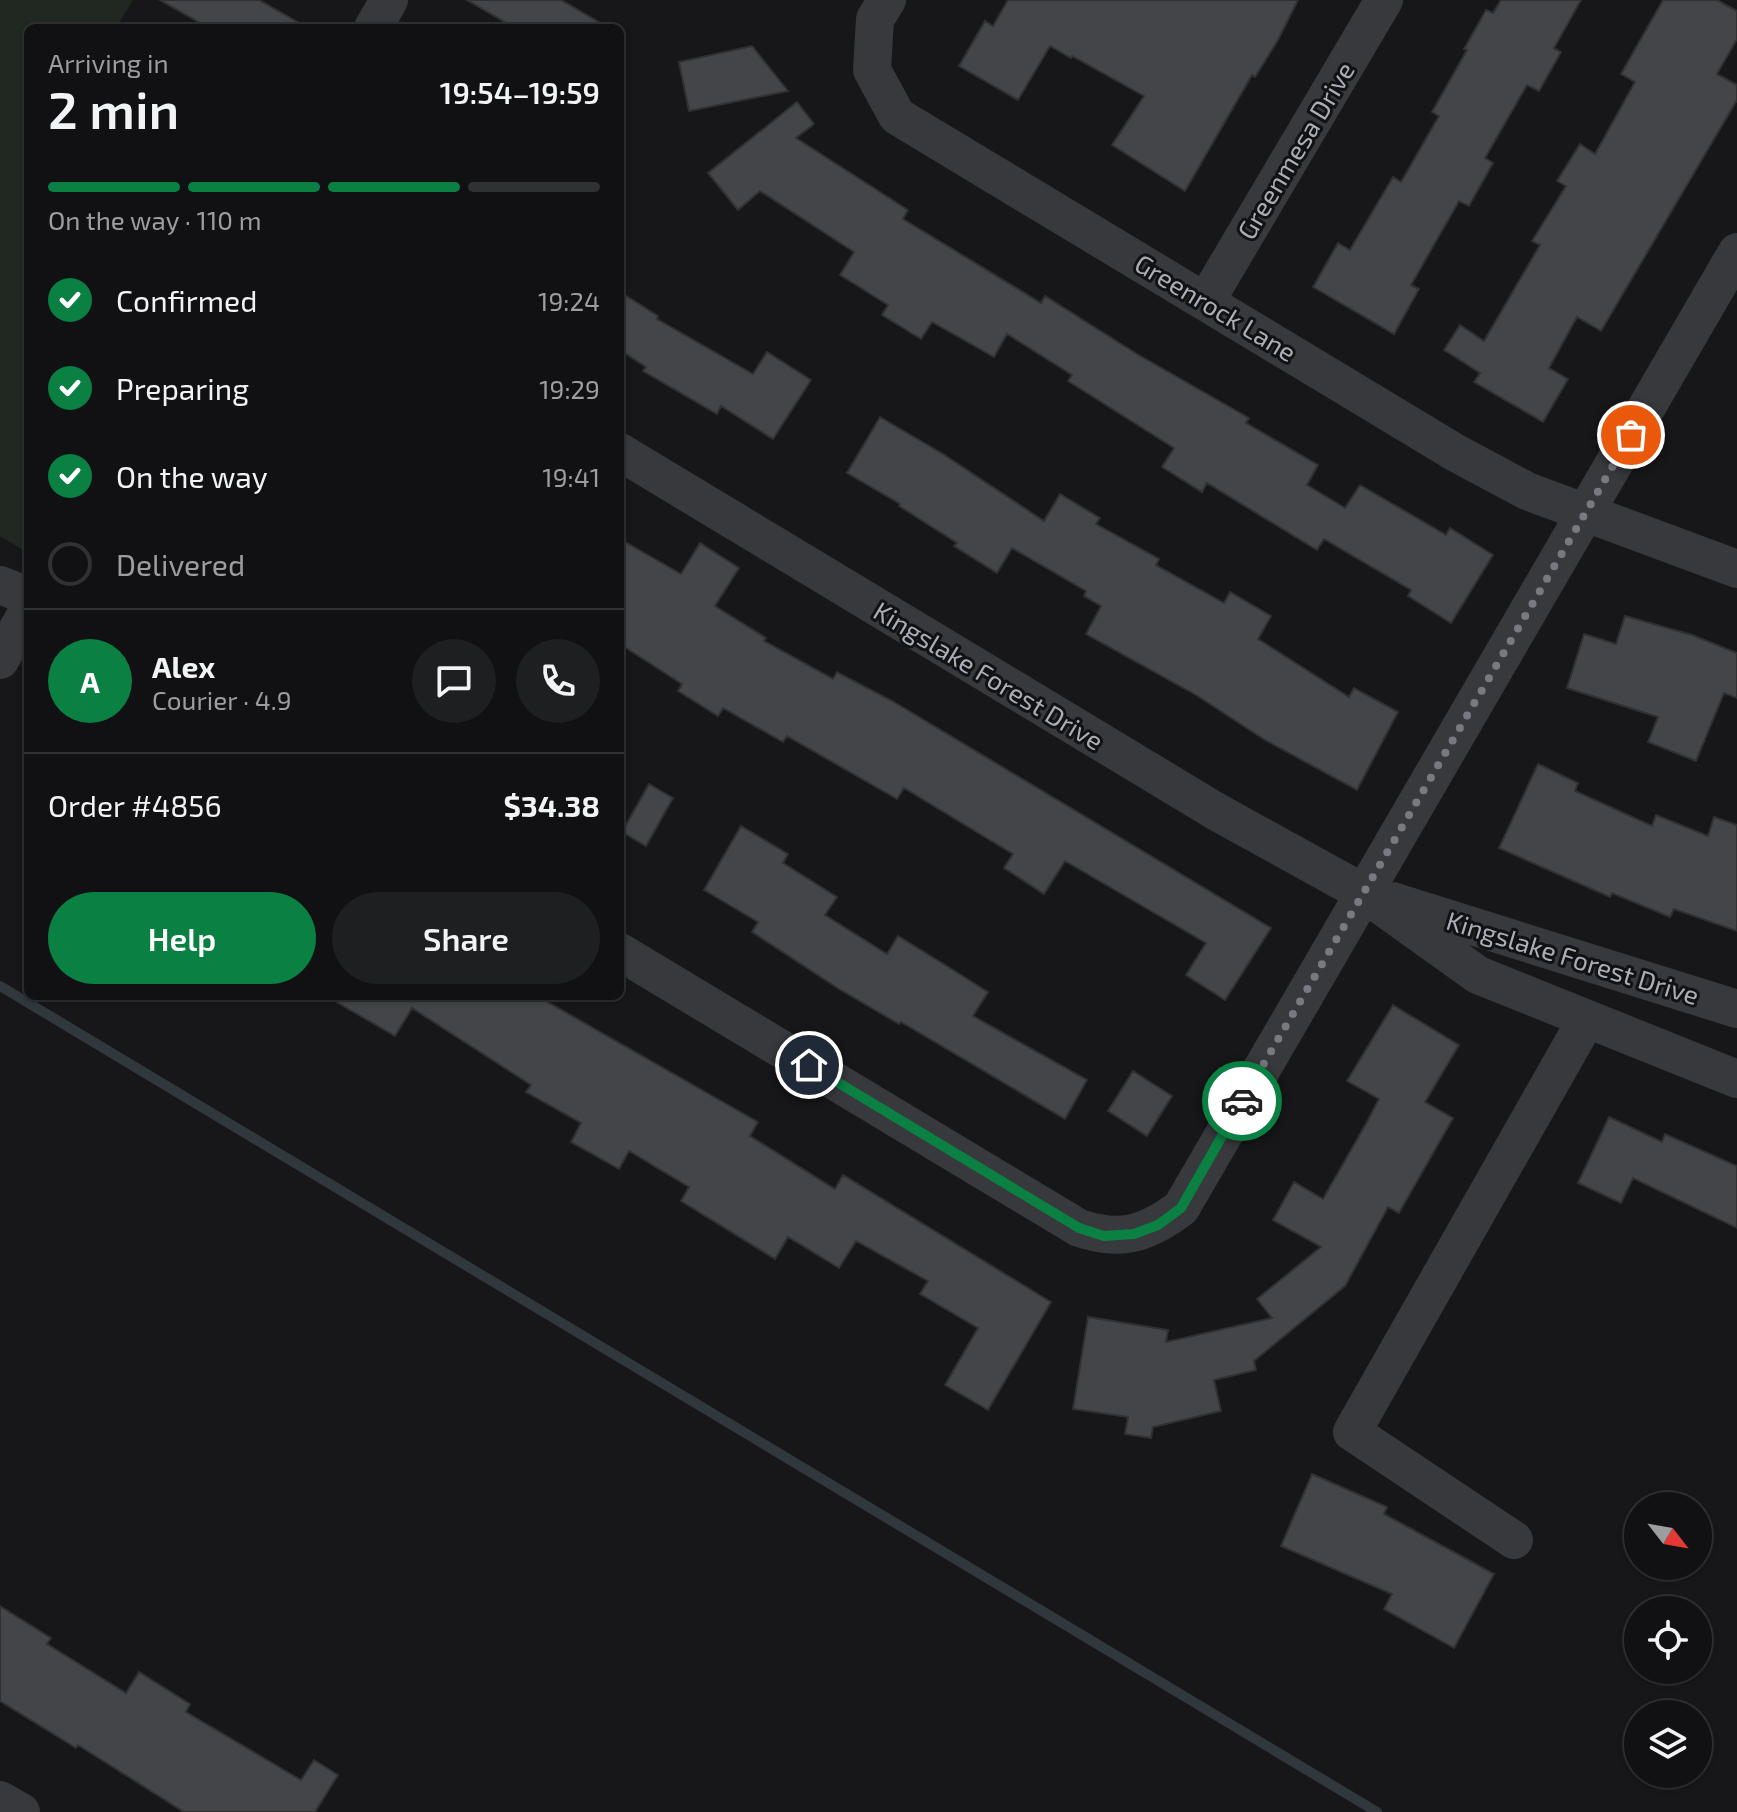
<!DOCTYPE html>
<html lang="en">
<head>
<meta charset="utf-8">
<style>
  :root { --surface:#111113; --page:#1e1f21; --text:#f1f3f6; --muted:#9c9da0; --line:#303133; --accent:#0b8043 }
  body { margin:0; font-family:"Exo 2",sans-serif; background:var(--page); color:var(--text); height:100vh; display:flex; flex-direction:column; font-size:30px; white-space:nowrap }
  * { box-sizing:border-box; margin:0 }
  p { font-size:26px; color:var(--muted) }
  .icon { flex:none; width:44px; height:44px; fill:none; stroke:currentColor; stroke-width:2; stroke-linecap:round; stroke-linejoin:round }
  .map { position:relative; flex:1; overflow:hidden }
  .sheet { position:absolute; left:24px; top:24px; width:600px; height:976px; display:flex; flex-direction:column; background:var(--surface); border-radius:12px; box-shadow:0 2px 6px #0004,0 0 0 2px var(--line) }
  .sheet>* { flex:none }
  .needle { width:52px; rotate:121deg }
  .buttons { position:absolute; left:1624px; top:1492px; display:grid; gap:16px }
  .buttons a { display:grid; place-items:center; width:88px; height:88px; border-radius:50%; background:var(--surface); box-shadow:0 2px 6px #0004,0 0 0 2px var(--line); font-size:40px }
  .pin { position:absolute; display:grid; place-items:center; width:68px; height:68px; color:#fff; margin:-34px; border:4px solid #fff; border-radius:50%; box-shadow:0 2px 8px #0007 }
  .courier { position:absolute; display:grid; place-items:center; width:80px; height:80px; margin:-40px; border:6px solid #0b8043; border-radius:50%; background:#fff; color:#222; box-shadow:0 2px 10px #0007 }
  .overview em { font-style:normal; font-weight:600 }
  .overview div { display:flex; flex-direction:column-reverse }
  .overview { display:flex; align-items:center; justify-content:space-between; height:136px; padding:0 24px }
  h1 { font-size:52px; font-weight:600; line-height:60px }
  .bar { display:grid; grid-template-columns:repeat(4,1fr); gap:12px 8px; align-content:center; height:96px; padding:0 24px }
  .bar i { height:10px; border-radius:6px; background:var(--line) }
  .bar .active { background:var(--accent) }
  .bar p { grid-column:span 4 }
  .line { display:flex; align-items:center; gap:20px; padding:0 24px; border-top:2px solid var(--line) }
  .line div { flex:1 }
  .round { display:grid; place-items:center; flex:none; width:84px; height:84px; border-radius:42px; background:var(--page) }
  ol { padding:0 24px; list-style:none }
  li { display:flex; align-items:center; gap:24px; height:88px }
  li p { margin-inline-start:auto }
  li .icon { padding:8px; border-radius:50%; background:var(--accent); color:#fff; stroke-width:4 }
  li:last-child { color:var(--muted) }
  li i { width:44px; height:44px; border:4px solid var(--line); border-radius:50% }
  .cta { display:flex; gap:16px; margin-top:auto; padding:16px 24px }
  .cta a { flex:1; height:92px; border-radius:48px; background:var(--accent); color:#fff; font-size:32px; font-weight:600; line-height:92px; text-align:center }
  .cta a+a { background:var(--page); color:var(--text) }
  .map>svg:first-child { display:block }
</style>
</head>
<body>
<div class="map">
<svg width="1737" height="1812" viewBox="0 0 1737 1812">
  <rect width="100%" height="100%" fill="#171719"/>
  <!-- green -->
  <path fill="#212822" d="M 0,0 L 133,0 L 116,28 L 28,28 L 28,553 L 0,536 Z"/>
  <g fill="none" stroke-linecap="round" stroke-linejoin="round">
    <!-- stream -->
    <path stroke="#30383e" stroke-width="10" d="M 0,986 L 1377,1812"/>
  </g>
  <!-- building -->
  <path fill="#444548" stroke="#313134" stroke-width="2" d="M 160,0 L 259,0 L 308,28 L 209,28 Z
    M 467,0 L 561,0 L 609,28 L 515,28 Z
    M 1008,0 L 1298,0 L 1278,40 L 1255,77 L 1252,75 L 1185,191 L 1112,145 L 1144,96 L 1072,56 L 1071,58 L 1050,46 L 1018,100 L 959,66 L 985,21 L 993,26 Z
    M 1501,0 L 1581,0 L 1554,48 L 1561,52 L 1539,91 L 1527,85 L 1485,158 L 1493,163 L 1469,206 L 1459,201 L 1411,285 L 1419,289 L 1394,334 L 1313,287 L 1338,243 L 1350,250 L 1393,177 L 1401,182 L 1439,116 L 1432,112 L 1467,50 L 1464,49 L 1486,10 L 1493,13 Z
    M 1663,0 L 1717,0 L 1737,11 L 1737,39 L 1717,74 L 1737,85 L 1737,100 L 1601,331 L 1577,317 L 1549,368 L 1568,379 L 1543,422 L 1474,382 L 1480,373 L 1444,350 L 1460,325 L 1484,341 L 1540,245 L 1532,241 L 1566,186 L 1557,181 L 1580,144 L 1595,154 L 1635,82 L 1621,74 Z
    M 752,46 L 788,91 L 689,111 L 679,62 Z
    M 797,102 L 814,124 L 796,138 L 908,210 L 903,219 L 1041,303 L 1045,296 L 1137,354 L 1249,418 L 1246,423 L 1318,465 L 1307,485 L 1345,508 L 1360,485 L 1446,535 L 1450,528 L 1493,555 L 1451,623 L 1408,596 L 1411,590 L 1324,539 L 1317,550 L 1207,483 L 1202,492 L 1162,467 L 1174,448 L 1068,381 L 1072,375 L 1007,334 L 994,357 L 932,322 L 921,339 L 882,315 L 888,305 L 840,275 L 854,252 L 760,191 L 738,210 L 708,173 Z
    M 620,292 L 658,316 L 657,319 L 753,374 L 767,352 L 811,380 L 773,439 L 721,406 L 717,414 L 643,371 L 646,367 L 620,350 Z
    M 880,417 L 943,454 L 1044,521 L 1060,494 L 1100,518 L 1096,524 L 1159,559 L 1156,565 L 1224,603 L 1230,592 L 1271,616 L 1258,639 L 1349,697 L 1354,688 L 1398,712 L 1357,790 L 1265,740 L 1196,695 L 1086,634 L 1101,606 L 1084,596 L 1086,591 L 1012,548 L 997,573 L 954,546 L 957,543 L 899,506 L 900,504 L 847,473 Z
    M 620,539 L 681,574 L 700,543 L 739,568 L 715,606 L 766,638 L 764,641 L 833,679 L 837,672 L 894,702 L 1271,928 L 1225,1000 L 1186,975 L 1206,943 L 1065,861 L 1044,894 L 1004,868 L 1013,854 L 904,788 L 897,799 L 787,736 L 783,742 L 723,708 L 718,716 L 678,691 L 682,684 L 620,644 Z
    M 1625,616 L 1692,635 L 1737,653 L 1737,698 L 1724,693 L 1696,761 L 1648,742 L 1658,717 L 1567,688 L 1584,634 L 1616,644 Z
    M 1538,764 L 1578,783 L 1575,791 L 1652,826 L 1656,815 L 1708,836 L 1714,817 L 1737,825 L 1737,931 L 1674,909 L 1670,917 L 1612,893 L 1610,897 L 1499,848 Z
    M 649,784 L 673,798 L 646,846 L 622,832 Z
    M 741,826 L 788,854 L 783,863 L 837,897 L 825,915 L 887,954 L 898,936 L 950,968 L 988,992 L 973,1016 L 1087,1080 L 1065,1119 L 901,1022 L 899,1024 L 839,989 L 752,932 L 758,922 L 704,890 Z
    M 326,996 L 537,996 L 758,1122 L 750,1136 L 835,1189 L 843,1175 L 1051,1302 L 988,1410 L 945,1385 L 978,1328 L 920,1294 L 928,1281 L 856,1241 L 839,1268 L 788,1237 L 775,1259 L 681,1201 L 689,1187 L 629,1151 L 619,1169 L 571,1142 L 581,1123 L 526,1092 L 531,1085 L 412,1008 L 395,1036 Z
    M 1393,1005 L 1459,1045 L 1425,1102 L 1453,1118 L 1399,1213 L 1388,1207 L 1345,1286 L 1254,1361 L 1256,1370 L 1214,1380 L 1221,1411 L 1153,1427 L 1151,1438 L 1125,1434 L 1128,1417 L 1073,1409 L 1088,1317 L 1168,1330 L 1166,1342 L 1272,1318 L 1257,1299 L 1321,1247 L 1273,1220 L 1294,1182 L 1323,1199 L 1367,1122 L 1379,1099 L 1347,1081 Z
    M 1133,1071 L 1172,1096 L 1147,1136 L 1108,1111 Z
    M 1609,1117 L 1662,1142 L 1665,1134 L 1737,1166 L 1737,1228 L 1633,1178 L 1621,1203 L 1578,1183 Z
    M 1312,1474 L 1387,1507 L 1384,1514 L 1494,1574 L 1454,1648 L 1384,1609 L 1392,1594 L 1281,1546 Z
    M 0,1606 L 51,1638 L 47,1644 L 126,1693 L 139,1672 L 190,1704 L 186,1712 L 301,1780 L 314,1760 L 338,1775 L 315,1812 L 184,1812 L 78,1745 L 76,1748 L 0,1701 Z"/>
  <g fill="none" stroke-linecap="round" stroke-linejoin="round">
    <!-- minor -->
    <path stroke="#38393d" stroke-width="38" d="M 887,0 L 875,19 L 872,70 L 897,116 L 1456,453 L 1527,491 L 1737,569
      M 373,28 L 389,0
      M 1206,301 L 1384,0
      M 620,452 L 1217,812 L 1362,892 L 1478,975 L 1737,1079
      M 0,585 L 28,596
      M 0,660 L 28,611
      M 1392,901 L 1737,1009
      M 620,952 L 1079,1228 C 1121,1242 1146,1234 1181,1208 L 1737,252
      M 1514,1540 L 1352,1432 L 1586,1020
      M 0,1800 L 21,1812"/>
  </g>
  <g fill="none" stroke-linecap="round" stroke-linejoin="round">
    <!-- done -->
    <path stroke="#777a80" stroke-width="8" stroke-dasharray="0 14.4" d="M 1242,1101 L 1631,435"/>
    <!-- route -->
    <path stroke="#0b8043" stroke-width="10" d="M 809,1065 L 1079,1228 L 1104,1236 L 1134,1234 L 1158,1225 L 1181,1208 L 1242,1101"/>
  </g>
  <g text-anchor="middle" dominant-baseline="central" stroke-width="6" stroke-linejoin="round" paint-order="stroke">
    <!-- street labels -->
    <g font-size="26" fill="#aaafb7" stroke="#121214">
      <text transform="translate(1295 150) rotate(-59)">Greenmesa Drive</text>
      <text transform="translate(1216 307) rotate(31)">Greenrock Lane</text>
      <text transform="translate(989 675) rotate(31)">Kingslake Forest Drive</text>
      <text transform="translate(1573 957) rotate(17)">Kingslake Forest Drive</text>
    </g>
  </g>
</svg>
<div class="buttons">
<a><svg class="needle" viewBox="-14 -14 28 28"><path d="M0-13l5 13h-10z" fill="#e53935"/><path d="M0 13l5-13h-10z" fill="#9c9da0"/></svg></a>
<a><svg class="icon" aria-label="locate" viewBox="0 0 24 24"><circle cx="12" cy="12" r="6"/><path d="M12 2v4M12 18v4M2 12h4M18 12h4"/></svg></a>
<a><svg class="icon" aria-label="layers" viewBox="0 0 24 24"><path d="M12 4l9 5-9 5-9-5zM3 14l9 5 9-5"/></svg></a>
</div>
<div class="pin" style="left:1631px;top:435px;background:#ea580c"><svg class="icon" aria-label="bag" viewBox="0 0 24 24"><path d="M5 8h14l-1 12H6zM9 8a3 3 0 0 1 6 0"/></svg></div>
<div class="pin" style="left:809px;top:1065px;background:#1f2937"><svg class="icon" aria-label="home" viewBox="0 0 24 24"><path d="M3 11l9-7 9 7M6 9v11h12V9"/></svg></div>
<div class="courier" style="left:1242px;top:1101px"><svg class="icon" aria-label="car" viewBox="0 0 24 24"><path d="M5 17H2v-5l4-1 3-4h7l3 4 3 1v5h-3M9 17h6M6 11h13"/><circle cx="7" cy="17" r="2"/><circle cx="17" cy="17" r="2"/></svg></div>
<section class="sheet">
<div class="overview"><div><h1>2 min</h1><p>Arriving in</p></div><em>19:54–19:59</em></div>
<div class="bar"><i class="active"></i><i class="active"></i><i class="active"></i><i></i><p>On the way · 110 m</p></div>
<ol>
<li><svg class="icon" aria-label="check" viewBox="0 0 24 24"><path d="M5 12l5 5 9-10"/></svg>Confirmed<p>19:24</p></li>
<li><svg class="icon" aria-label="check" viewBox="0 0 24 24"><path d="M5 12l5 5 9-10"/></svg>Preparing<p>19:29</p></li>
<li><svg class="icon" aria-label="check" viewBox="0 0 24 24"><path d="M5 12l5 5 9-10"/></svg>On the way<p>19:41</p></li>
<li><i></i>Delivered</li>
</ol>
<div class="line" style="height:144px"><b class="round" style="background:var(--accent);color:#fff">A</b><div><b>Alex</b><p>Courier · 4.9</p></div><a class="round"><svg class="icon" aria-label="chat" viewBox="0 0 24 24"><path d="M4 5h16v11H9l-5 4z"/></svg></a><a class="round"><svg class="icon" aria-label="phone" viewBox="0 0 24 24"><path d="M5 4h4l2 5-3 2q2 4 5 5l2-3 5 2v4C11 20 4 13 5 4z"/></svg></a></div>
<div class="line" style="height:104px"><div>Order #4856</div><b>$34.38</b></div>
<div class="cta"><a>Help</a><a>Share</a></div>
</section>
</div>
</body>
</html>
